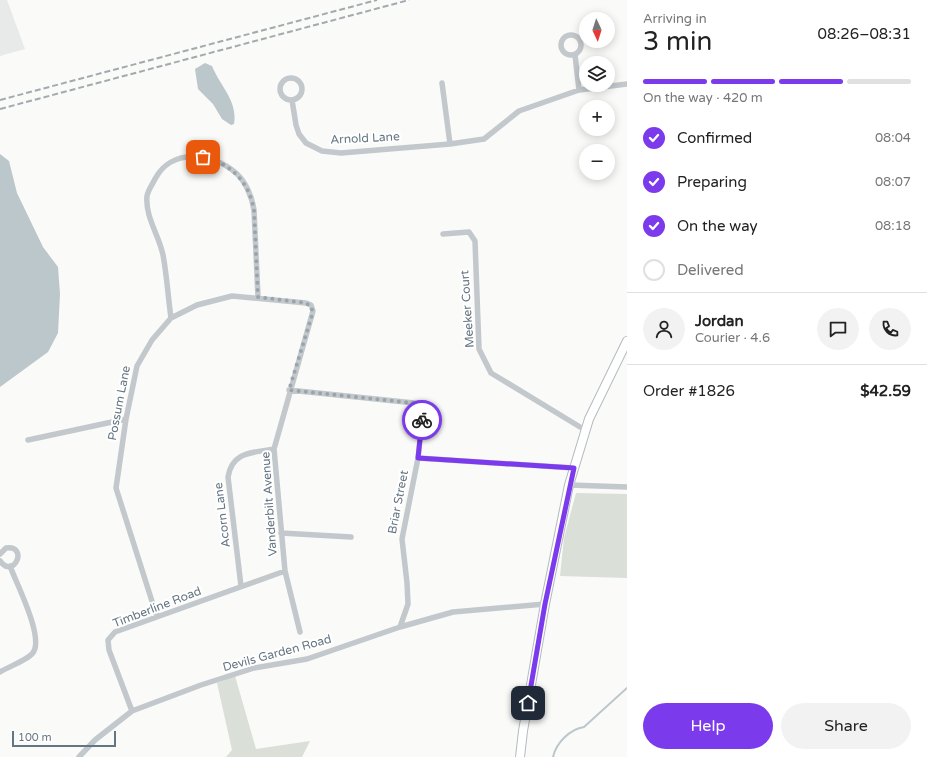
<!DOCTYPE html>
<html lang="en">
<head>
<meta charset="utf-8">
<style>
  :root { --surface:#fff; --page:#f2f2f2; --text:#222; --muted:#767676; --line:#e0e0e0; --accent:#7c3aed }
  body { margin:0; font-family:"Varela Round",sans-serif; background:var(--page); color:var(--text); height:100vh; display:flex; flex-direction:column; font-size:15px; white-space:nowrap }
  * { box-sizing:border-box; margin:0 }
  p { font-size:13px; color:var(--muted) }
  .icon { flex:none; width:22px; height:22px; fill:none; stroke:currentColor; stroke-width:2; stroke-linecap:round; stroke-linejoin:round }
  .map { position:relative; flex:1; overflow:hidden }
  .details { display:flex; flex-direction:column; background:var(--surface); width:300px }
  .details>* { flex:none }
  .needle { width:26px; rotate:176deg }
  .fabs { position:absolute; left:579px; top:12px; display:grid; gap:8px }
  .fabs a { display:grid; place-items:center; width:36px; height:36px; border-radius:50%; background:var(--surface); box-shadow:0 2px 10px #0003; font-size:20px }
  .scale { position:absolute; left:12px; bottom:10px; width:104px; box-sizing:border-box; padding-left:4px; border:2px solid #657683; border-top:0; font-size:11px; line-height:14px; white-space:nowrap; color:#657683; -webkit-text-stroke:3px #fff; paint-order:stroke }
  .pin { position:absolute; display:grid; place-items:center; width:34px; height:34px; color:#fff; margin:-17px; border-radius:8px; box-shadow:0 2px 6px #0006 }
  .courier { position:absolute; display:grid; place-items:center; width:40px; height:40px; margin:-20px; border:3px solid #7c3aed; border-radius:50%; background:#fff; color:#222; box-shadow:0 1px 5px #0007 }
  .head em { font-style:normal; font-weight:600 }
  .head div { display:flex; flex-direction:column-reverse }
  .head { display:flex; align-items:center; justify-content:space-between; height:68px; padding:0 16px }
  h1 { font-size:26px; font-weight:600; line-height:30px }
  .bar { display:grid; grid-template-columns:repeat(4,1fr); gap:6px 4px; align-content:center; height:48px; padding:0 16px }
  .bar i { height:5px; border-radius:3px; background:var(--line) }
  .bar .active { background:var(--accent) }
  .bar p { grid-column:span 4 }
  .line { display:flex; align-items:center; gap:10px; padding:0 16px; border-top:1px solid var(--line) }
  .line div { flex:1 }
  .round { display:grid; place-items:center; flex:none; width:42px; height:42px; border-radius:21px; background:var(--page) }
  ol { padding:0 16px; list-style:none }
  li { display:flex; align-items:center; gap:12px; height:44px }
  li p { margin-inline-start:auto }
  li .icon { padding:4px; border-radius:50%; background:var(--accent); color:#fff; stroke-width:4 }
  li:last-child { color:var(--muted) }
  li i { width:22px; height:22px; border:2px solid var(--line); border-radius:50% }
  .cta { display:flex; gap:8px; margin-top:auto; padding:8px 16px }
  .cta a { flex:1; height:46px; border-radius:24px; background:var(--accent); color:#fff; font-size:16px; font-weight:600; line-height:46px; text-align:center }
  .cta a+a { background:var(--page); color:var(--text) }
  main { display:flex; flex:1; min-height:0 }
  .map>svg:first-child { display:block }
</style>
</head>
<body>
<main>
<div class="map">
<svg width="627" height="757" viewBox="0 0 627 757">
  <rect width="100%" height="100%" fill="#fafaf8"/>
  <!-- built -->
  <path fill="#e8e9e9" d="M 0,0 L 7,0 L 25,49 L 0,56 Z"/>
  <!-- green -->
  <path fill="#dadfd7" d="M 576,493 L 627,494 L 627,578 L 560,576 L 564,538 Z
    M 235,676 L 256,749 L 310,741 L 302,757 L 226,757 L 232,750 L 217,683 Z"/>
  <!-- water -->
  <path fill="#bbc7cb" d="M 205,63 L 212,66 C 220,86 238,101 234,124 L 231,125 L 222,119 L 213,104 L 198,89 L 195,69 Z
    M 0,154 L 9,161 L 17,193 L 43,247 L 58,267 L 60,294 L 58,333 L 48,352 L 0,387 Z"/>
  <g fill="none" stroke-linecap="round" stroke-linejoin="round">
    <!-- stream -->
    <path stroke="#bbc7cb" stroke-width="2" d="M 553,757 C 556,743 570,729 584,727 L 627,688"/>
    <defs>
      <path id="secondary" d="M 520,757 L 523,731 L 545,604 L 569,485 L 589,419 L 627,341"/>
    </defs>
    <!-- secondary casing -->
    <use href="#secondary" stroke="#b3babf" stroke-width="10"/>
    <!-- street -->
    <path stroke="#c3c8cc" stroke-width="5.5" d="M561 45a10 10 0 1 1 20 0a10 10 0 1 1-20 0Z
      M 575,55 L 579,90
      M280 89a11 11 0 1 1 22 0a11 11 0 1 1-22 0Z
      M 442,83 L 450,144
      M 292,100 L 296,125 L 299,134 L 306,143 L 322,151 L 341,153 L 450,144 L 484,139 L 519,111 L 579,90 L 627,84
      M 443,234 L 469,232 L 475,241 L 479,349 L 491,373 L 585,430
      M 171,318 C 168,297 167,276 163,255 C 159,235 145,217 147,196 C 148,190 152,185 155,179 C 171,148 212,152 236,173 C 246,182 252,197 254,210 L 258,297
      M 289,390 L 424,404 L 418,458 L 402,539 L 407,583 L 408,604 L 400,627
      M 28,440 L 126,419
      M 418,458 L 574,468
      M 569,485 L 627,487
      M 281,533 L 351,537
      M 0,554 L 6,548 C 29,545 14,580 0,561
      M 241,586 L 228,477 C 232,451 253,453 274,449
      M 157,617 L 116,488 L 126,419 L 137,366 L 152,340 L 171,318 L 197,305 L 232,296 L 306,303 L 311,305 L 313,311 L 274,449 L 285,571 L 300,632
      M 0,672 C 10,666 25,661 32,654 C 46,640 16,583 10,566
      M 132,711 L 109,650 L 108,640 L 115,632 L 285,571
      M 79,757 L 95,740 L 132,711 L 201,685 L 254,668 L 307,659 L 400,627 L 453,612 L 545,604"/>
    <!-- secondary -->
    <use href="#secondary" stroke="#fff" stroke-width="8"/>
    <!-- rail -->
    <path stroke="#a2aab0" stroke-width="2" stroke-dasharray="6 3" stroke-linecap="butt" d="M 0,100 L 377,0
      M 0,109 L 409,0"/>
  </g>
  <g fill="none" stroke-linecap="round" stroke-linejoin="round">
    <!-- done -->
    <path stroke="#99a4ac" stroke-width="4" stroke-dasharray="0 7.2" d="M 203,157 C 231,163 249,182 254,210 L 258,297 L 306,303 L 312,308 L 312,315 L 289,390 L 424,404 L 422,420"/>
    <!-- route -->
    <path stroke="#7c3aed" stroke-width="5" d="M 422,420 L 418,458 L 574,468 L 545,604 L 528,703"/>
  </g>
  <g text-anchor="middle" dominant-baseline="central" stroke-width="4" stroke-linejoin="round" paint-order="stroke">
    <!-- street labels -->
    <g font-size="12" fill="#657683" stroke="#fff">
      <text transform="translate(365 138) rotate(-3)">Arnold Lane</text>
      <text transform="translate(467 309) rotate(-94)">Meeker Court</text>
      <text transform="translate(119 403) rotate(-79)">Possum Lane</text>
      <text transform="translate(398 502) rotate(-79)">Briar Street</text>
      <text transform="translate(269 504) rotate(-94)">Vanderbilt Avenue</text>
      <text transform="translate(222 515) rotate(-97)">Acorn Lane</text>
      <text transform="translate(157 607) rotate(-21)">Timberline Road</text>
      <text transform="translate(277 653) rotate(-15)">Devils Garden Road</text>
    </g>
  </g>
</svg>
<div class="fabs">
<a><svg class="needle" viewBox="-14 -14 28 28"><path d="M0-13l5 13h-10z" fill="#e53935"/><path d="M0 13l5-13h-10z" fill="#767676"/></svg></a>
<a><svg class="icon" aria-label="layers" viewBox="0 0 24 24"><path d="M12 4l9 5-9 5-9-5zM3 14l9 5 9-5"/></svg></a>
<a>+</a>
<a>−</a>
</div>
<div class="scale">100 m</div>
<div class="pin" style="left:203px;top:157px;background:#ea580c"><svg class="icon" aria-label="bag" viewBox="0 0 24 24"><path d="M5 8h14l-1 12H6zM9 8a3 3 0 0 1 6 0"/></svg></div>
<div class="pin" style="left:528px;top:703px;background:#1f2937"><svg class="icon" aria-label="home" viewBox="0 0 24 24"><path d="M3 11l9-7 9 7M6 9v11h12V9"/></svg></div>
<div class="courier" style="left:422px;top:420px"><svg class="icon" aria-label="bike" viewBox="0 0 24 24"><circle cx="6" cy="16" r="4"/><circle cx="18" cy="16" r="4"/><path d="M6 16l4-8h5l3 8M10 8l3 8H6M13 5h3"/></svg></div>
</div>
<section class="details">
<div class="head"><div><h1>3 min</h1><p>Arriving in</p></div><em>08:26–08:31</em></div>
<div class="bar"><i class="active"></i><i class="active"></i><i class="active"></i><i></i><p>On the way · 420 m</p></div>
<ol>
<li><svg class="icon" aria-label="check" viewBox="0 0 24 24"><path d="M5 12l5 5 9-10"/></svg>Confirmed<p>08:04</p></li>
<li><svg class="icon" aria-label="check" viewBox="0 0 24 24"><path d="M5 12l5 5 9-10"/></svg>Preparing<p>08:07</p></li>
<li><svg class="icon" aria-label="check" viewBox="0 0 24 24"><path d="M5 12l5 5 9-10"/></svg>On the way<p>08:18</p></li>
<li><i></i>Delivered</li>
</ol>
<div class="line" style="height:72px"><a class="round"><svg class="icon" aria-label="person" viewBox="0 0 24 24"><circle cx="12" cy="8" r="4"/><path d="M4 21q1-7 8-7t8 7"/></svg></a><div><b>Jordan</b><p>Courier · 4.6</p></div><a class="round"><svg class="icon" aria-label="chat" viewBox="0 0 24 24"><path d="M4 5h16v11H9l-5 4z"/></svg></a><a class="round"><svg class="icon" aria-label="phone" viewBox="0 0 24 24"><path d="M5 4h4l2 5-3 2q2 4 5 5l2-3 5 2v4C11 20 4 13 5 4z"/></svg></a></div>
<div class="line" style="height:52px"><div>Order #1826</div><b>$42.59</b></div>
<div class="cta"><a>Help</a><a>Share</a></div>
</section>
</main>
</body>
</html>
